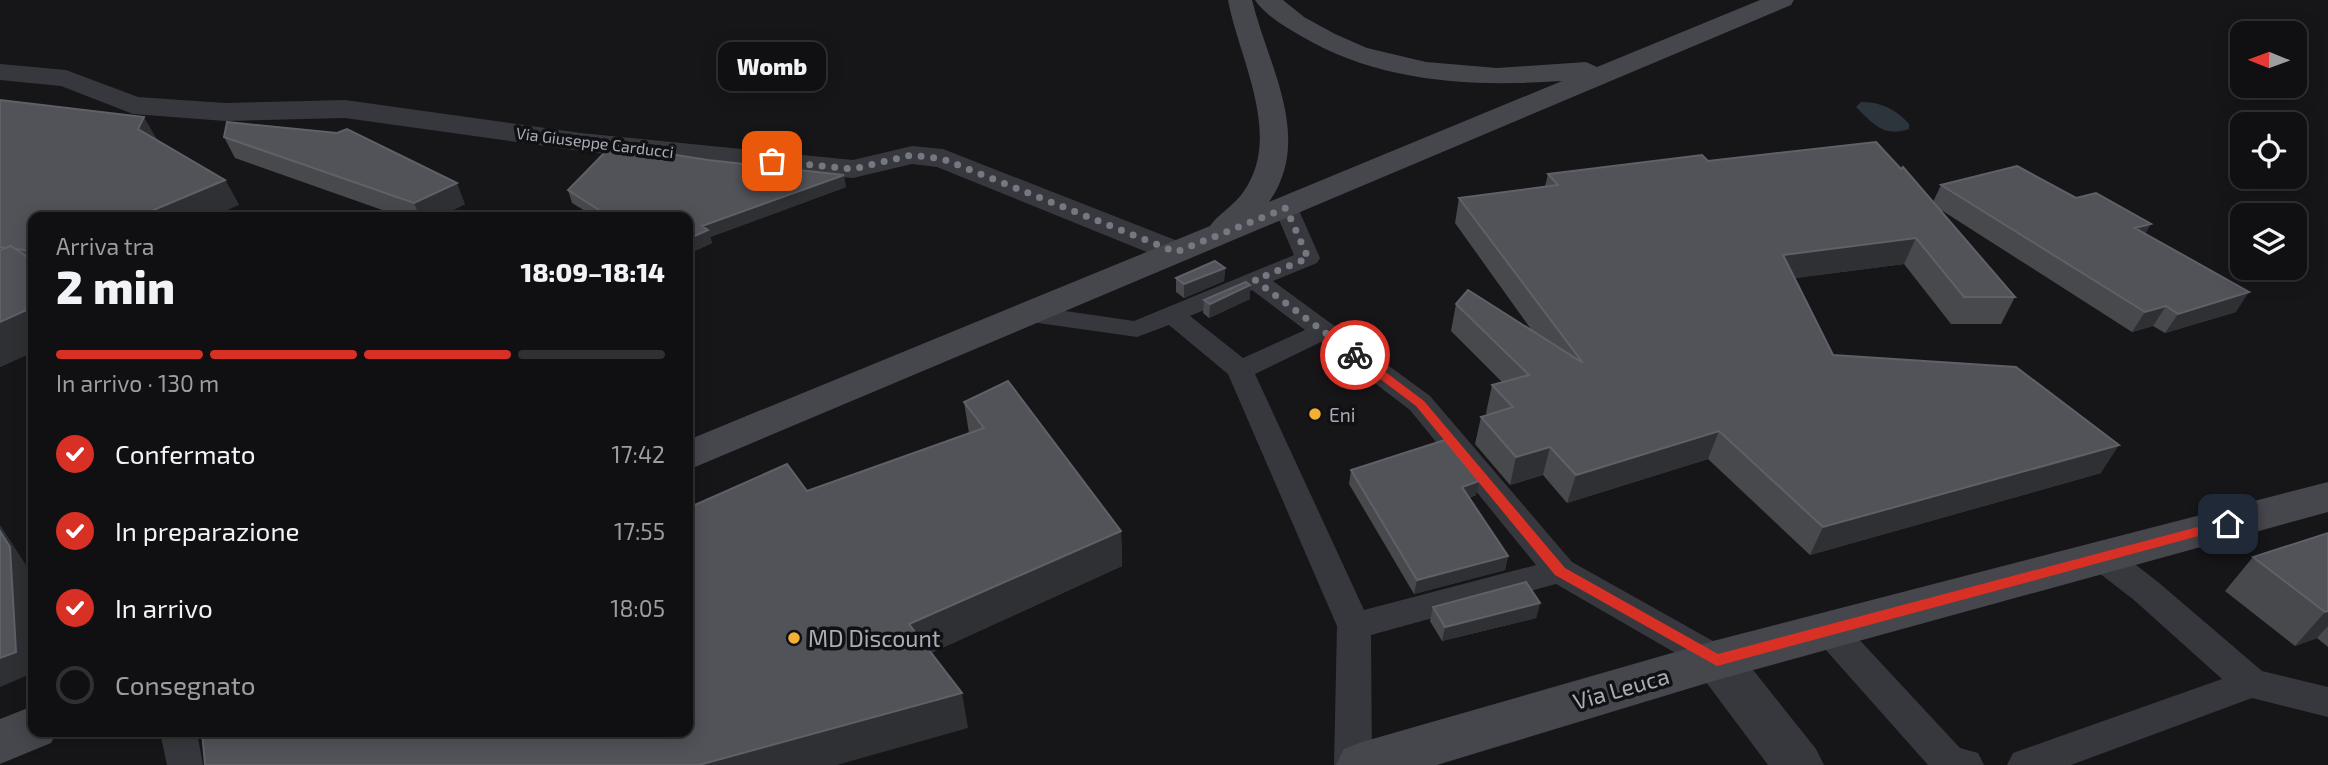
<!DOCTYPE html>
<html lang="it">
<head>
<meta charset="utf-8">
<style>
  :root { --surface:#101012; --page:#19191b; --text:#f1f3f6; --muted:#9c9d9f; --line:#303032; --accent:#d93025 }
  body { margin:0; font-family:"Exo 2",sans-serif; background:var(--page); color:var(--text); height:100vh; display:flex; flex-direction:column; font-size:26px; white-space:nowrap }
  * { box-sizing:border-box; margin:0 }
  p { font-size:23px; color:var(--muted) }
  .icon { flex:none; width:38px; height:38px; fill:none; stroke:currentColor; stroke-width:2; stroke-linecap:round; stroke-linejoin:round }
  .map { position:relative; flex:1; overflow:hidden }
  .panel { position:absolute; left:28px; top:212px; width:665px; height:525px; display:flex; flex-direction:column; background:var(--surface); border-radius:14px; box-shadow:0 4px 18px #0003,0 0 0 2px var(--line) }
  .panel>* { flex:none }
  .needle { width:46px; rotate:271deg }
  .tools { position:absolute; left:2230px; top:21px; display:grid; gap:14px }
  .tools a { display:grid; place-items:center; width:77px; height:77px; border-radius:14px; background:var(--surface); box-shadow:0 4px 18px #0003,0 0 0 2px var(--line); font-size:35px }
  .pin { position:absolute; display:grid; place-items:center; width:60px; height:60px; color:#fff; margin:-30px; border-radius:14px; box-shadow:0 4px 10px #0006 }
  .courier { position:absolute; display:grid; place-items:center; width:70px; height:70px; margin:-35px; border:5px solid #d93025; border-radius:50%; background:#fff; color:#222; box-shadow:0 2px 9px #0007 }
  .bubble { position:absolute; height:49px; border-radius:14px; background:var(--surface); box-shadow:0 4px 18px #0003,0 0 0 2px var(--line); font-size:23px; font-weight:800; line-height:49px; text-align:center }
  .summary em { font-style:normal; font-weight:800 }
  .summary div { display:flex; flex-direction:column-reverse }
  .summary { display:flex; align-items:center; justify-content:space-between; height:119px; padding:0 28px }
  h1 { font-size:46px; font-weight:800; line-height:52px }
  .bar { display:grid; grid-template-columns:repeat(4,1fr); gap:10px 7px; align-content:center; height:84px; padding:0 28px }
  .bar i { height:9px; border-radius:5px; background:var(--line) }
  .bar .current { background:var(--accent) }
  .bar p { grid-column:span 4 }
  ol { padding:0 28px; list-style:none }
  li { display:flex; align-items:center; gap:21px; height:77px }
  li p { margin-inline-start:auto }
  li .icon { padding:7px; border-radius:50%; background:var(--accent); color:#fff; stroke-width:4 }
  li:last-child { color:var(--muted) }
  li i { width:38px; height:38px; border:4px solid var(--line); border-radius:50% }
  .map>svg:first-child { display:block }
</style>
</head>
<body>
<div class="map">
<svg width="2328" height="765" viewBox="0 0 2328 765">
  <rect width="100%" height="100%" fill="#161618"/>
  <!-- water -->
  <path fill="#2c353c" d="M 1861,102 C 1881,102 1896,109 1909,124 L 1909,129 C 1884,138 1872,123 1856,107 Z"/>
  <g fill="none" stroke-linecap="round" stroke-linejoin="round">
    <!-- lane -->
    <path fill="#37383d" fill-rule="evenodd" d="M 1286,201 L 1294,203 L 1298,208 L 1320,258 L 1317,263 L 1273,281 L 1430,396 L 1572,562 L 1729,650 L 1735,660 L 1729,670 L 1717,674 L 1705,670 L 1556,584 L 1371,635 L 1372,765 L 1334,765 L 1337,626 L 1228,374 L 1169,325 L 1137,337 L 1031,322 L 1022,320 L 1018,314 L 1022,308 L 1031,306 L 1134,321 L 1294,255 L 1274,208 L 1278,203 ZM 1252,290 L 1305,330 L 1243,358 L 1190,316 ZM 1321,342 L 1410,410 L 1536,565 L 1364,610 L 1255,374 Z
      M 2102,545 L 2114,548 L 2158,582 L 2262,671 L 2328,687 L 2328,717 L 2252,698 L 2071,765 L 2007,765 L 2013,753 L 2222,679 L 2134,600 L 2090,566 L 2086,557 L 2090,548 Z
      M 1829,616 L 1841,620 L 1960,748 L 1978,753 L 1984,765 L 1928,765 L 1817,640 L 1812,630 L 1817,620 Z
      M 160,732 L 197,732 L 203,765 L 167,765 Z"/>
    <!-- street -->
    <path fill="#37383d" fill-rule="evenodd" d="M 0,64 L 66,70 L 138,97 L 225,103 L 345,100 L 581,133 L 853,160 L 912,146 L 943,149 L 1188,245 L 1193,252 L 1188,259 L 1176,262 L 1164,259 L 937,167 L 912,164 L 853,178 L 581,151 L 345,118 L 225,121 L 133,114 L 61,86 L 0,80 Z
      M 1717,640 L 1734,646 L 1816,749 L 1824,765 L 1768,765 L 1700,674 L 1693,660 L 1700,646 Z"/>
    <!-- secondary -->
    <path fill="#45474d" fill-rule="evenodd" d="M 1228,0 L 1252,0 C 1268,66 1314,138 1269,202 L 1562,81 C 1473,87 1380,83 1301,36 C 1285,27 1265,15 1255,0 L 1283,0 L 1304,17 L 1335,34 L 1367,48 L 1426,62 L 1497,68 L 1586,62 L 1597,67 L 1760,0 L 1794,0 L 1791,5 L 688,470 L 688,440 L 1210,226 C 1219,213 1235,205 1244,191 C 1283,135 1239,59 1228,0 Z
      M 2328,482 L 2328,512 L 1717,680 L 1437,765 L 1336,765 L 1344,749 L 1362,742 L 1717,640 Z
      M 33,706 L 33,732 L 57,732 L 51,743 L 0,764 L 0,719 Z"/>
  </g>
  <!-- wall -->
  <path fill="#47494d" d="M 0,100 L 158,141 L 225,180 L 239,205 L 33,217 L 33,352 L 0,367 Z
    M 224,137 L 465,204 L 439,217 L 402,217 L 235,158 Z
    M 1708,161 L 1901,169 L 1933,202 L 1941,185 L 2076,198 L 2145,234 L 2236,312 L 2165,333 L 2153,326 L 2132,332 L 1938,208 L 2015,297 L 2001,324 L 1951,324 L 1904,264 L 1795,278 L 1833,355 L 2101,473 L 1810,555 L 1708,459 L 1567,503 L 1543,475 L 1510,485 L 1475,444 L 1481,417 L 1488,415 L 1486,413 L 1492,385 L 1502,382 L 1451,331 L 1456,304 L 1533,332 L 1455,223 L 1459,198 L 1545,186 L 1548,174 Z
    M 846,187 L 710,237 L 712,243 L 688,254 L 688,217 L 595,217 L 572,203 L 568,190 Z
    M 1225,268 L 1224,281 L 1184,298 L 1176,292 L 1176,278 Z
    M 1250,285 L 1250,299 L 1209,318 L 1203,313 L 1204,300 Z
    M 964,402 L 1121,531 L 1122,566 L 931,653 L 968,728 L 807,491 L 969,433 Z
    M 1351,470 L 1476,495 L 1469,498 L 1508,556 L 1505,570 L 1414,594 L 1349,484 Z
    M 2328,533 L 2328,647 L 2317,638 L 2295,646 L 2225,591 L 2253,557 Z
    M 1540,603 L 1536,618 L 1442,641 L 1430,621 L 1433,607 Z"/>
  <!-- shaded-wall -->
  <path fill="#2f3033" d="M 144,117 L 158,141 L 138,129 Z
    M 844,175 L 846,187 L 710,237 L 712,243 L 688,254 L 688,239 L 702,226 Z
    M 225,180 L 239,205 L 211,217 L 137,217 Z
    M 457,183 L 465,204 L 439,217 L 420,217 L 414,203 Z
    M 2151,224 L 2140,243 L 2135,228 Z
    M 1916,238 L 1904,264 L 1773,281 L 1783,255 Z
    M 1225,268 L 1224,281 L 1184,298 L 1184,284 Z
    M 1250,285 L 1250,299 L 1209,318 L 1210,304 Z
    M 2249,292 L 2236,312 L 2165,333 L 2178,314 Z
    M 2166,306 L 2153,326 L 2132,332 L 2145,312 Z
    M 33,307 L 33,352 L 0,367 L 0,322 Z
    M 1719,431 L 1708,459 L 1567,503 L 1576,475 Z
    M 2119,445 L 2101,473 L 1810,555 L 1823,527 Z
    M 1550,447 L 1543,475 L 1510,485 L 1516,457 Z
    M 1479,481 L 1476,495 L 1459,501 L 1462,487 Z
    M 0,525 L 28,568 L 33,649 L 33,673 L 0,687 Z
    M 1121,531 L 1122,566 L 916,660 L 909,624 Z
    M 1508,556 L 1505,570 L 1414,594 L 1417,580 Z
    M 1540,603 L 1536,618 L 1442,641 L 1445,627 Z
    M 2328,611 L 2328,626 L 2317,638 L 2295,646 L 2325,612 Z
    M 962,693 L 968,728 L 837,765 L 699,765 Z"/>
  <!-- building -->
  <path fill="#525359" stroke="#5f6168" stroke-width="2" d="M 0,100 L 144,117 L 138,129 L 225,180 L 137,217 L 33,217 L 33,251 L 15,249 L 11,246 L 6,248 L 0,247 Z
    M 227,122 L 337,133 L 347,129 L 457,183 L 414,203 L 224,137 Z
    M 1876,142 L 1901,169 L 1903,167 L 2015,297 L 1964,297 L 1916,238 L 1783,255 L 1833,355 L 2016,367 L 2119,445 L 1823,527 L 1719,431 L 1576,475 L 1550,447 L 1516,457 L 1481,417 L 1513,407 L 1492,385 L 1529,375 L 1456,304 L 1468,290 L 1583,363 L 1459,198 L 1558,185 L 1548,174 L 1702,155 L 1708,161 Z
    M 612,145 L 708,160 L 844,175 L 702,226 L 708,230 L 688,239 L 688,217 L 610,217 L 568,190 Z
    M 2017,166 L 2076,198 L 2096,193 L 2151,224 L 2135,228 L 2249,292 L 2178,314 L 2166,306 L 2145,312 L 1941,185 Z
    M 11,246 L 33,261 L 33,307 L 0,322 L 0,250 Z
    M 1215,261 L 1225,268 L 1184,284 L 1176,278 Z
    M 1246,282 L 1250,285 L 1210,304 L 1204,300 Z
    M 1008,381 L 1121,531 L 909,624 L 962,693 L 699,765 L 205,765 L 202,732 L 688,732 L 688,508 L 787,464 L 807,491 L 984,428 L 964,402 Z
    M 1445,440 L 1479,481 L 1462,487 L 1508,556 L 1417,580 L 1351,470 Z
    M 0,531 L 10,547 L 16,652 L 0,658 Z
    M 2328,533 L 2328,611 L 2325,612 L 2253,557 Z
    M 1526,582 L 1540,603 L 1445,627 L 1433,607 Z"/>
  <!-- route -->
  <path fill="#d93025" d="M 1351,352 L 1359,352 L 1424,401 L 1565,568 L 1718,654 L 2228,519 L 2234,524 L 2228,528 L 1717,666 L 1555,575 L 1416,406 L 1351,357 Z"/>
  <g fill="none" stroke-linecap="round" stroke-linejoin="round">
    <!-- done -->
    <path stroke="#757880" stroke-width="7" stroke-dasharray="0 12.6" d="M 772,161 L 853,169 L 912,155 L 943,159 L 1176,252 L 1286,208 L 1308,258 L 1255,280 L 1355,355"/>
  </g>
  <!-- markers -->
  <g fill="#f2b134" stroke="#111113" stroke-width="2.5">
    <circle cx="1315" cy="414" r="7"/>
    <circle cx="794" cy="638" r="7"/>
  </g>
  <g text-anchor="middle" dominant-baseline="central" stroke-width="7" stroke-linejoin="round" paint-order="stroke">
    <!-- far-street labels -->
    <g font-size="16" fill="#a8adb8" stroke="#111113">
      <text transform="translate(595 142) rotate(7)">Via Giuseppe Carducci</text>
    </g>
    <!-- poi labels -->
    <g font-size="19" fill="#a8adb8" stroke="#111113" text-anchor="start">
      <text x="1329" y="414">Eni</text>
    </g>
    <!-- near-poi labels -->
    <g font-size="23" fill="#a8adb8" stroke="#111113" text-anchor="start">
      <text x="808" y="638">MD Discount</text>
    </g>
    <!-- near-street labels -->
    <g font-size="23" fill="#a8adb8" stroke="#111113">
      <text transform="translate(1621 688) rotate(-16)">Via Leuca</text>
    </g>
  </g>
</svg>
<div class="tools">
<a><svg class="needle" viewBox="-14 -14 28 28"><path d="M0-13l5 13h-10z" fill="#e53935"/><path d="M0 13l5-13h-10z" fill="#9c9d9f"/></svg></a>
<a><svg class="icon" aria-label="locate" viewBox="0 0 24 24"><circle cx="12" cy="12" r="6"/><path d="M12 2v4M12 18v4M2 12h4M18 12h4"/></svg></a>
<a><svg class="icon" aria-label="layers" viewBox="0 0 24 24"><path d="M12 4l9 5-9 5-9-5zM3 14l9 5 9-5"/></svg></a>
</div>
<div class="pin" style="left:772px;top:161px;background:#ea580c"><svg class="icon" aria-label="bag" viewBox="0 0 24 24"><path d="M5 8h14l-1 12H6zM9 8a3 3 0 0 1 6 0"/></svg></div>
<div class="pin" style="left:2228px;top:524px;background:#1f2937"><svg class="icon" aria-label="home" viewBox="0 0 24 24"><path d="M3 11l9-7 9 7M6 9v11h12V9"/></svg></div>
<div class="courier" style="left:1355px;top:355px"><svg class="icon" aria-label="bike" viewBox="0 0 24 24"><circle cx="6" cy="16" r="4"/><circle cx="18" cy="16" r="4"/><path d="M6 16l4-8h5l3 8M10 8l3 8H6M13 5h3"/></svg></div>
<div class="bubble" style="left:718px;top:42px;width:108px">Womb</div>
<section class="panel">
<div class="summary"><div><h1>2 min</h1><p>Arriva tra</p></div><em>18:09–18:14</em></div>
<div class="bar"><i class="current"></i><i class="current"></i><i class="current"></i><i></i><p>In arrivo · 130 m</p></div>
<ol>
<li><svg class="icon" aria-label="check" viewBox="0 0 24 24"><path d="M5 12l5 5 9-10"/></svg>Confermato<p>17:42</p></li>
<li><svg class="icon" aria-label="check" viewBox="0 0 24 24"><path d="M5 12l5 5 9-10"/></svg>In preparazione<p>17:55</p></li>
<li><svg class="icon" aria-label="check" viewBox="0 0 24 24"><path d="M5 12l5 5 9-10"/></svg>In arrivo<p>18:05</p></li>
<li><i></i>Consegnato</li>
</ol>
</section>
</div>
</body>
</html>
